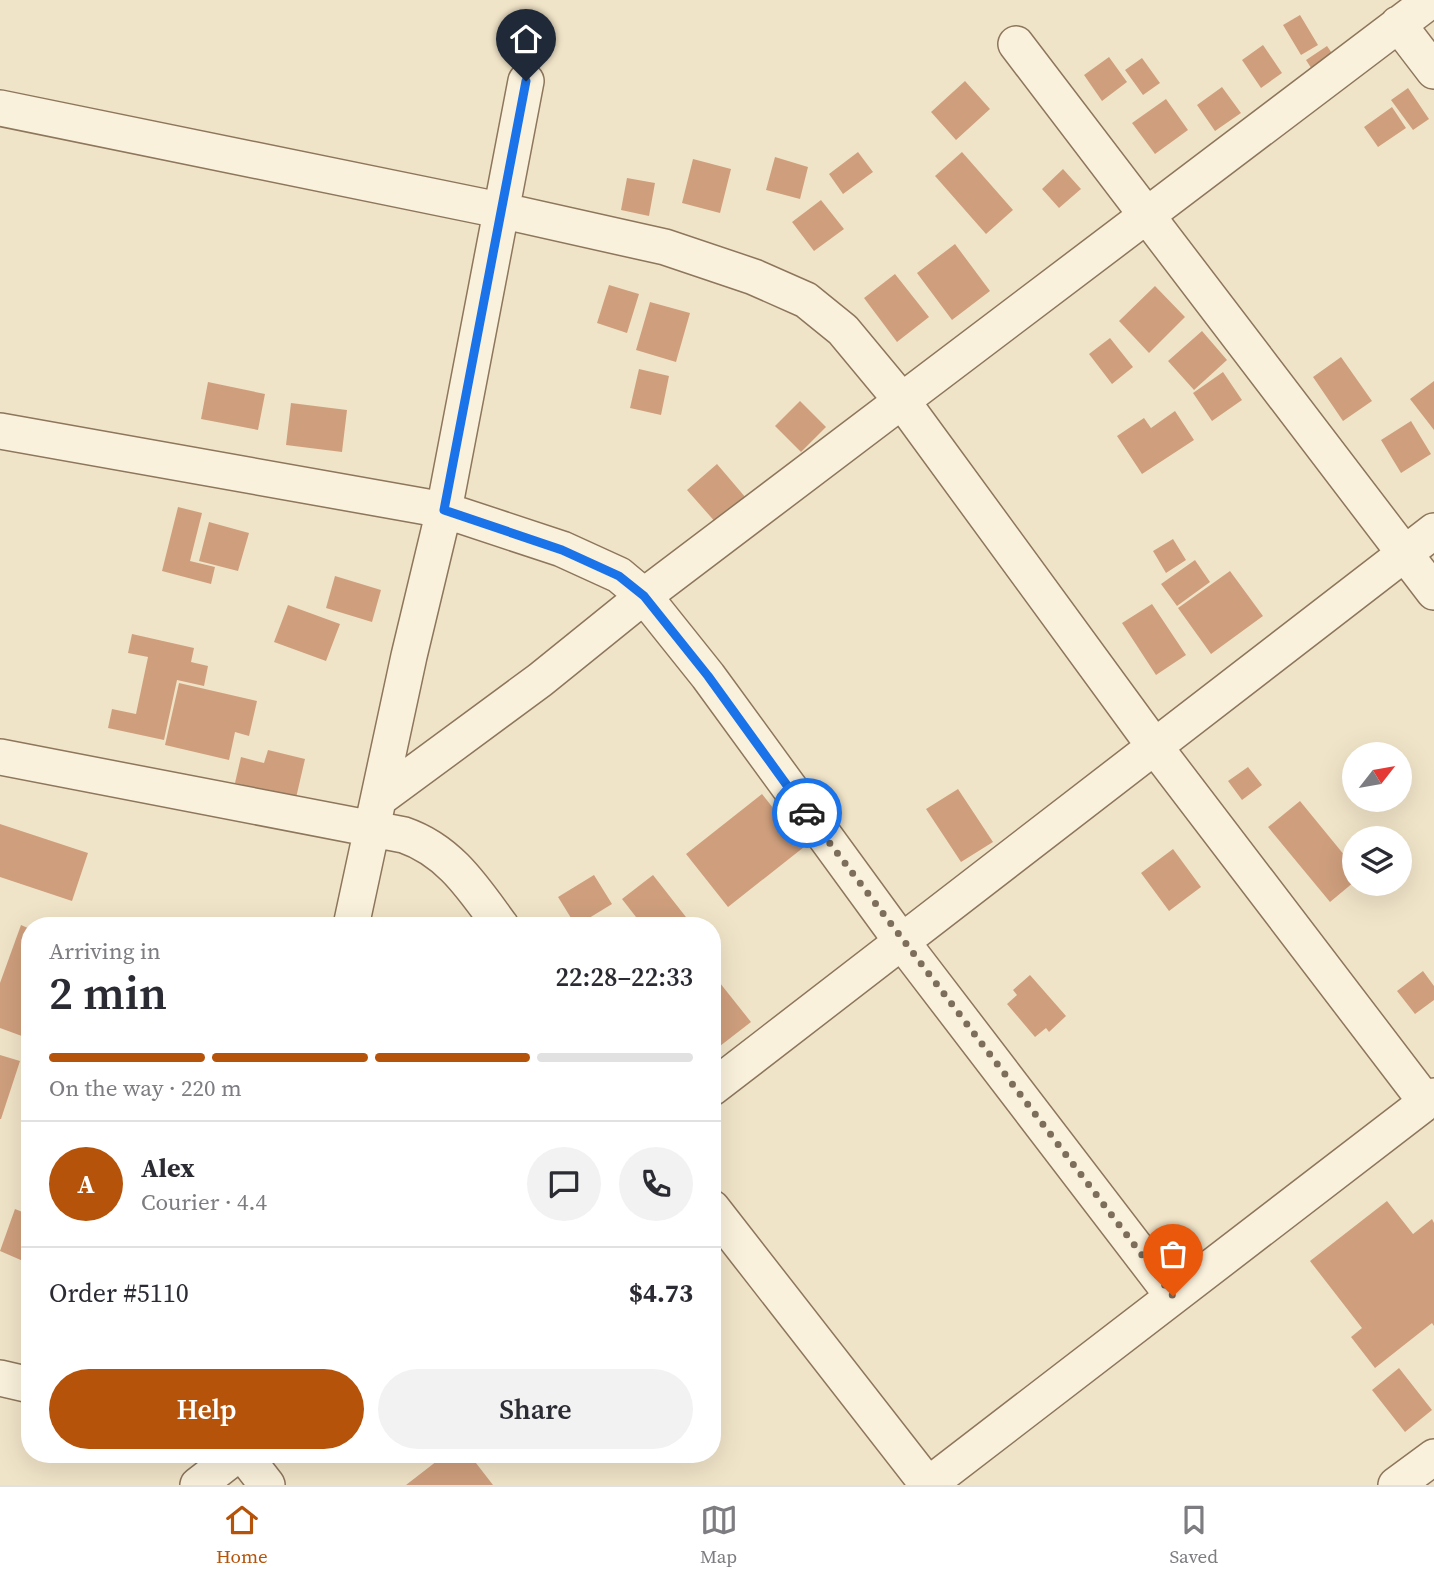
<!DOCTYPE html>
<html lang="en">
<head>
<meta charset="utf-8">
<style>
  :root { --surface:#fff; --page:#f2f2f3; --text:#2b2b33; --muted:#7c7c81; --line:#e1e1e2; --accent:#b45309 }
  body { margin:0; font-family:"Source Serif 4",serif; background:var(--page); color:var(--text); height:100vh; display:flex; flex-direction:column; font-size:26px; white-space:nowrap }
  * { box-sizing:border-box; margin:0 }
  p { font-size:23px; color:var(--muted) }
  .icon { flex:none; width:38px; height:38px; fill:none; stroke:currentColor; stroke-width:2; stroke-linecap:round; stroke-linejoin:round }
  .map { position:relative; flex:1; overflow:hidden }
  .side { position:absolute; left:21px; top:917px; width:700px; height:546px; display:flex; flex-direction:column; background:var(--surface); border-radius:28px; box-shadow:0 7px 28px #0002 }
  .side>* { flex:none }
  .needle { width:46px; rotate:59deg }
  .controls { position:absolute; left:1342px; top:742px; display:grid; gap:14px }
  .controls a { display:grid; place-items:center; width:70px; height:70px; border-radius:50%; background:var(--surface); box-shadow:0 7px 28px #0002; font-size:35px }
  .pin { position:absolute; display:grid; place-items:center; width:60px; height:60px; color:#fff; margin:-72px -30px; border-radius:50% 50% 50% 0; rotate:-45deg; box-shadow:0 0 7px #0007 }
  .pin .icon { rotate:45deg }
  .courier { position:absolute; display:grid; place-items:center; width:70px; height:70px; margin:-35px; border:5px solid #1a73e8; border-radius:50%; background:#fff; color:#222; box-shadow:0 2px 9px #0007 }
  .overview em { font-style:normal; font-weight:600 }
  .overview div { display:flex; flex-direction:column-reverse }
  .overview { display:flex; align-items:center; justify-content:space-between; height:119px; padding:0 28px }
  h1 { font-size:46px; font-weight:600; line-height:52px }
  .bar { display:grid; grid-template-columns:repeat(4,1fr); gap:10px 7px; align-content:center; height:84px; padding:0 28px }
  .bar i { height:9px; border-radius:5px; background:var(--line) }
  .bar .on { background:var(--accent) }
  .bar p { grid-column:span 4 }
  .line { display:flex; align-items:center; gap:18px; padding:0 28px; border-top:2px solid var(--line) }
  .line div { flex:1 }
  .round { display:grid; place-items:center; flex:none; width:74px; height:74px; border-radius:37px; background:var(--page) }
  .action { display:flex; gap:14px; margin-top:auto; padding:14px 28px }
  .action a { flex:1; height:80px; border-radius:42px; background:var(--accent); color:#fff; font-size:28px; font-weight:600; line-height:80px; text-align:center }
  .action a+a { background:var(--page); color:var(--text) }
  .tabs { display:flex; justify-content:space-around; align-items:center; height:98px; border-top:2px solid var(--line); background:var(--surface); font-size:19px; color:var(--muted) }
  .tabs a { display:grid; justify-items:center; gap:4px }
  .tabs .on { color:var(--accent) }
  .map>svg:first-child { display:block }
</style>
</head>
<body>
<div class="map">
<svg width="1434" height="1485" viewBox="0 0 1434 1485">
  <rect width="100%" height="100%" fill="#f0e4c8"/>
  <!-- building -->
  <path fill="#cf9f7d" d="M 1300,15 L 1318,45 L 1301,55 L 1283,25 Z
    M 1263,45 L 1282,73 L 1261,88 L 1242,60 Z
    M 1327,46 L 1336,59 L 1315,74 L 1306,60 Z
    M 1109,57 L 1127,82 L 1102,101 L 1084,75 Z
    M 1142,58 L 1160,83 L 1143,95 L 1125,70 Z
    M 965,81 L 990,109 L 956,140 L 931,112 Z
    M 1222,87 L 1241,113 L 1215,131 L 1197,105 Z
    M 1408,88 L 1429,119 L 1413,130 L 1391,100 Z
    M 1166,99 L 1188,130 L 1155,154 L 1132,123 Z
    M 1392,107 L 1406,128 L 1378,147 L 1364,127 Z
    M 858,152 L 873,172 L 843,194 L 829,174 Z
    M 962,152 L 1013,210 L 986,234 L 935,176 Z
    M 775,157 L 808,167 L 800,199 L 766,190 Z
    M 693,159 L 731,169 L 720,213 L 682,203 Z
    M 1063,169 L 1081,189 L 1059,208 L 1042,189 Z
    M 627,178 L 655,183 L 649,216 L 621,210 Z
    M 821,200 L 844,229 L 814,251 L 792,222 Z
    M 955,244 L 990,291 L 952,320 L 917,273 Z
    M 895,274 L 929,317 L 897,342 L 864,298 Z
    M 609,285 L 639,294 L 627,333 L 597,323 Z
    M 1155,286 L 1185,317 L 1149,353 L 1119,321 Z
    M 650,302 L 690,313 L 676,362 L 636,350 Z
    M 1202,331 L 1227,360 L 1194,390 L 1168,361 Z
    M 1110,338 L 1133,367 L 1112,384 L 1089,354 Z
    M 1341,357 L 1372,401 L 1343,421 L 1313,377 Z
    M 639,369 L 669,376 L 661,415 L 630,408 Z
    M 1223,372 L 1242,400 L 1212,421 L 1193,393 Z
    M 1434,381 L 1434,430 L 1410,399 Z
    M 208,382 L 265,394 L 258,430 L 201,419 Z
    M 800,401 L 826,427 L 801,452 L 775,426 Z
    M 291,403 L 347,410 L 342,452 L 286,445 Z
    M 1175,411 L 1194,440 L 1142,474 L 1117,436 L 1144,418 L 1151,428 Z
    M 1411,421 L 1431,454 L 1401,473 L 1381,440 Z
    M 717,464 L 746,498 L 717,524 L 687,490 Z
    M 178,507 L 202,513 L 190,561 L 215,567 L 211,584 L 162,571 Z
    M 209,522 L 249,533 L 238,571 L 199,561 Z
    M 1173,539 L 1186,560 L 1166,573 L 1153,551 Z
    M 1195,560 L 1210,582 L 1177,606 L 1161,584 Z
    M 1230,571 L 1263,616 L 1211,654 L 1178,608 Z
    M 335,576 L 381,590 L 372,622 L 326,608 Z
    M 1152,604 L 1186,655 L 1156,675 L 1122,623 Z
    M 288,605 L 340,624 L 326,661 L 274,642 Z
    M 132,634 L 194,648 L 191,662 L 208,666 L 204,686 L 177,680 L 164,740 L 108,728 L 112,709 L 136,714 L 148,657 L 128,653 Z
    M 179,683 L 257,701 L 249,736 L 235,732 L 229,760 L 165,745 Z
    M 268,750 L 305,759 L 296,798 L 235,783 L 241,757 L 264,763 Z
    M 1248,767 L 1262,785 L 1242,800 L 1228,781 Z
    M 958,789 L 993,842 L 961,862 L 926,809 Z
    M 762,794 L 804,847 L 728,907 L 686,854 Z
    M 1300,801 L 1354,867 L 1354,882 L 1330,902 L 1268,827 Z
    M 0,824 L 88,853 L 72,901 L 0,877 Z
    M 1173,849 L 1201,887 L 1169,911 L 1141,873 Z
    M 594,875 L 612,904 L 576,926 L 558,897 Z
    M 653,875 L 693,926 L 643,926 L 622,899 Z
    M 21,925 L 30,929 L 30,1039 L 0,1028 L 0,983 Z
    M 1423,971 L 1434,986 L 1434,1000 L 1415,1014 L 1397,991 Z
    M 712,973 L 751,1022 L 720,1046 L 712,1036 Z
    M 1030,975 L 1066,1016 L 1049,1032 L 1046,1028 L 1035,1037 L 1007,1004 L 1017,995 L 1013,990 Z
    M 0,1055 L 20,1061 L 1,1119 L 0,1119 Z
    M 1387,1201 L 1413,1234 L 1432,1219 L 1434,1223 L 1434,1326 L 1432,1323 L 1375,1368 L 1351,1337 L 1362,1328 L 1310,1261 Z
    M 15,1209 L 30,1215 L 30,1264 L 0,1251 Z
    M 1399,1368 L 1432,1410 L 1405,1432 L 1372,1390 Z
    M 446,1454 L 469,1454 L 493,1485 L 406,1485 Z"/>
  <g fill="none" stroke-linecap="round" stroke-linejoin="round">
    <defs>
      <path id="minor" d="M 1398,24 L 1434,71
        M 1016,44 L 1434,592
        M 0,108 L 504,211 L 665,247 L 754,277 L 806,300 L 843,330 L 902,401 L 1155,747 L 1426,1102
        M 0,431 L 444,510 L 562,549 L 619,575 L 644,596 L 708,676 L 902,942 L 1173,1296
        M 0,757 L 404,835 C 450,851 473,888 501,926
        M 380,798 L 540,680 L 644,596 L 1431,0
        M 351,926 L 409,656 L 444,510 L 526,81
        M 712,1088 L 1434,531
        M 712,1208 L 928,1485
        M 0,1378 L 30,1385
        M 243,1454 L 267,1485
        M 198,1485 L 238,1454
        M 928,1485 L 1434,1096
        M 1396,1485 L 1434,1457"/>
    </defs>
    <!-- minor casing -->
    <use href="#minor" stroke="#8d765c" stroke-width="38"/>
    <!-- minor -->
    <use href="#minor" stroke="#faf1dc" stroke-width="35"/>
  </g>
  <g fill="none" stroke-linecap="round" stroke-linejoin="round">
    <!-- done -->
    <path stroke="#7c6e5b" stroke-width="7" stroke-dasharray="0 12.6" d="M 807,813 L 1173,1296"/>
    <!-- route -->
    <path stroke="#1a73e8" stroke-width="9" d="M 526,81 L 444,510 L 562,550 L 619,576 L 644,596 L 708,676 L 807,813"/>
  </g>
</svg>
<div class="controls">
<a><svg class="needle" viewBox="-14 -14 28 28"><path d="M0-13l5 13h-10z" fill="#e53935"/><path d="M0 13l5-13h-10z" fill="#7c7c81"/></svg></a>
<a><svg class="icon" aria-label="layers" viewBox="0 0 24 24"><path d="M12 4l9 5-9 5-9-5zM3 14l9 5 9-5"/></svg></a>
</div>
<div class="pin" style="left:1173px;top:1296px;background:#ea580c"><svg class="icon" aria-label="bag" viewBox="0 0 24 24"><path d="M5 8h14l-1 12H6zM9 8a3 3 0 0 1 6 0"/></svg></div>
<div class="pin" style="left:526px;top:81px;background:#1f2937"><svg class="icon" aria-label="home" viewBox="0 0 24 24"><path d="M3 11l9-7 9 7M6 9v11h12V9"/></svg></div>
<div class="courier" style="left:807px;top:813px"><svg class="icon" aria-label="car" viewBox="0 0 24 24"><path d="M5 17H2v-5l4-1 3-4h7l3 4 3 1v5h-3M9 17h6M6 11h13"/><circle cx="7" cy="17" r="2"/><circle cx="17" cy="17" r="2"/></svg></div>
<section class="side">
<div class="overview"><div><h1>2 min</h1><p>Arriving in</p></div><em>22:28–22:33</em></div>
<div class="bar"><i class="on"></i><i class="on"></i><i class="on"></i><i></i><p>On the way · 220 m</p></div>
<div class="line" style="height:126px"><b class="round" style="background:var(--accent);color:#fff">A</b><div><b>Alex</b><p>Courier · 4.4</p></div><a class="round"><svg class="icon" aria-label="chat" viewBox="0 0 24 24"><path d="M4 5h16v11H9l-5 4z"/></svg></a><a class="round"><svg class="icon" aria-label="phone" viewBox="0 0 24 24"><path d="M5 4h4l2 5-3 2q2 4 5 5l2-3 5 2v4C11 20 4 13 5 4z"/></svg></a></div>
<div class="line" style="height:91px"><div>Order #5110</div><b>$4.73</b></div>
<div class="action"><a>Help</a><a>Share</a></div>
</section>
</div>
<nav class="tabs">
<a class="on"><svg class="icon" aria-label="home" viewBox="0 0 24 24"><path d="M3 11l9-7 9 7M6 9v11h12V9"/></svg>Home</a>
<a><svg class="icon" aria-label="map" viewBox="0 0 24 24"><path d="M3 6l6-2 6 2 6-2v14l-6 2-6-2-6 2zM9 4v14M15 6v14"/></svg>Map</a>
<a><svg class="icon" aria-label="saved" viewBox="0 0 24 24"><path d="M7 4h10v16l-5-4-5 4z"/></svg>Saved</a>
</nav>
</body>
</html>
